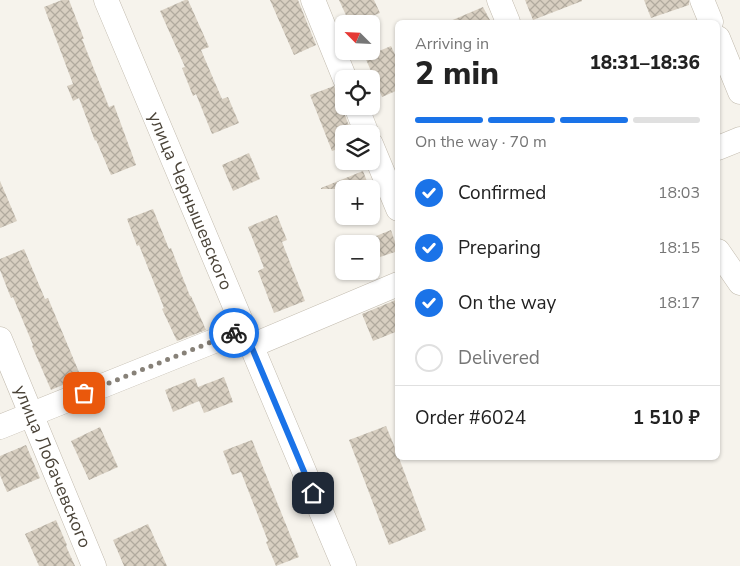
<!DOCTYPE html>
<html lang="en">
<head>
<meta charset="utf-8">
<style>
  :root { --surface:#fff; --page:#f6f6f6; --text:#222; --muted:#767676; --line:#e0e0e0; --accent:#1a73e8 }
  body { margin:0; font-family:"Nunito Sans",sans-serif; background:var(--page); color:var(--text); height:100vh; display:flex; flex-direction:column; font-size:19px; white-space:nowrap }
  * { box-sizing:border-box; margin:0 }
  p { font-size:16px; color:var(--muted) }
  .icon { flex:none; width:28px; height:28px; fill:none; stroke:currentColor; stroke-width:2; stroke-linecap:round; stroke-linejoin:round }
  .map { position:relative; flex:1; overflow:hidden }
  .side { position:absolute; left:395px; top:20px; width:325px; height:440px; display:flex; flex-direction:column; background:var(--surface); border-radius:8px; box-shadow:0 1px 4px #0004 }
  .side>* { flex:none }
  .needle { width:32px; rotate:294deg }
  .buttons { position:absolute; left:335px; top:15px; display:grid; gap:10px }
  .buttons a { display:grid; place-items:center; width:45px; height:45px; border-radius:8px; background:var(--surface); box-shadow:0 1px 4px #0004; font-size:25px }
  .pin { position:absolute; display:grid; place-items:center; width:42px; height:42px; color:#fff; margin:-21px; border-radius:10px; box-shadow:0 2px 8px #0006 }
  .courier { position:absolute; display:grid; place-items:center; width:50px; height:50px; margin:-25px; border:4px solid #1a73e8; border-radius:50%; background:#fff; color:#222; box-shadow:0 1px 6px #0007 }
  .head em { font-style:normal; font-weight:800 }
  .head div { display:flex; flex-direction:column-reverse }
  .head { display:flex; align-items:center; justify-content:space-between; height:85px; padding:0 20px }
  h1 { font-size:32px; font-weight:800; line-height:38px }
  .bar { display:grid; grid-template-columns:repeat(4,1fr); gap:8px 5px; align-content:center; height:60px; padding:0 20px }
  .bar i { height:6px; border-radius:4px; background:var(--line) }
  .bar .current { background:var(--accent) }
  .bar p { grid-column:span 4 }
  .line { display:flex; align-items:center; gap:12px; padding:0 20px; border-top:1px solid var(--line) }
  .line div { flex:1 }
  ol { padding:0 20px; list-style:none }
  li { display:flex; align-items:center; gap:15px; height:55px }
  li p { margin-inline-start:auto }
  li .icon { padding:5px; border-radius:50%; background:var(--accent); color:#fff; stroke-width:4 }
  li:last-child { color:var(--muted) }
  li i { width:28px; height:28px; border:2px solid var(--line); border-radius:50% }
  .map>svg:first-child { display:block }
</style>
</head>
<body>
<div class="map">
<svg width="740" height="566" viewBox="0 0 740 566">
  <defs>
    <pattern id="building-cross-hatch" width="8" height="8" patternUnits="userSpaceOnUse" patternTransform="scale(1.25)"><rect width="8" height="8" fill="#d8cfc1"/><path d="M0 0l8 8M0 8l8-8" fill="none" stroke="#b1aa9e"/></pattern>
  </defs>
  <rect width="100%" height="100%" fill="#f6f3ec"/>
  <!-- building -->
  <path fill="url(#building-cross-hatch)" d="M 62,0 L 69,0 L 84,39 L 82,39 L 109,107 L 114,105 L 136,165 L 111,175 L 96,140 L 95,141 L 79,98 L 73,101 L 67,86 L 73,84 L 44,7 Z
    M 185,0 L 188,0 L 209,47 L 201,50 L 222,99 L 228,97 L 239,123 L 212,134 L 196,94 L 193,96 L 182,68 L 185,67 L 160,11 Z
    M 270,0 L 298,0 L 316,45 L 294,55 Z
    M 339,0 L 374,0 L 380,13 L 367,18 L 370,24 L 350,24 Z
    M 525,0 L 582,0 L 582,1 L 533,20 Z
    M 644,0 L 689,0 L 689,5 L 651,18 Z
    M 483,7 L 491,22 L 448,22 Z
    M 391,46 L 398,61 L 398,90 L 382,97 L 365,57 Z
    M 334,86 L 352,134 L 344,134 L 344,147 L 332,151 L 310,95 Z
    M 249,153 L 260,179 L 233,191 L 222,165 Z
    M 363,171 L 370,189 L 321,189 L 321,188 Z
    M 0,181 L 17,221 L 0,228 Z
    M 153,209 L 169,249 L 171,248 L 190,296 L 191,296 L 206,330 L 177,341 L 162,309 L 164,308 L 139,245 L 137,246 L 127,219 Z
    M 277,215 L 287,240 L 282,242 L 305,301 L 274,313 L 258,271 L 264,268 L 248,227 Z
    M 391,230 L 398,251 L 371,260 L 371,238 Z
    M 24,249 L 45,299 L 48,298 L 81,377 L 51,390 L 32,346 L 33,345 L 13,297 L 11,298 L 0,270 L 0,259 Z
    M 398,299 L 398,331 L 373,341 L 362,314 Z
    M 224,377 L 233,402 L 204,413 L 199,401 L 173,412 L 165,390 L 195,378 L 198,387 Z
    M 386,426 L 398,455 L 398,458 L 399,458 L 426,530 L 389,545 L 349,440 Z
    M 100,427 L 118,467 L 89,480 L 71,441 Z
    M 252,440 L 299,557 L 276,566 L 266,542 L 268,541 L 241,472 L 232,475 L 223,451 Z
    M 26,445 L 40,478 L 7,492 L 0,475 L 0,456 Z
    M 56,520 L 67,545 L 66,546 L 75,566 L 39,566 L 25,534 Z
    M 148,524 L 167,566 L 124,566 L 113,540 Z"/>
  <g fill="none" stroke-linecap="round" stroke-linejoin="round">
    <defs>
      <g id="minor">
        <path id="s1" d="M 106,0 L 344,566"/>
        <path d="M 313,0 L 345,79"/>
        <path d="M 499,0 L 508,22"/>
        <path d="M 702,0 L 711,22"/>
        <path d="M 718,38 L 740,92"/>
        <path d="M 356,106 L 367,134"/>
        <path d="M 371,144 L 398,209"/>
        <path d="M 718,148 L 740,139"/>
        <path d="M 718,251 L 740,283"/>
        <path id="s2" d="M 0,339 L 94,566"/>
        <path d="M 251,346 L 398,284"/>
        <path d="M 0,427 L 244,329"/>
      </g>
    </defs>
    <!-- minor casing -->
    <use href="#minor" stroke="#c2bbae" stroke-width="25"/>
    <!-- minor -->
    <use href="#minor" stroke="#fff" stroke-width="24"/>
  </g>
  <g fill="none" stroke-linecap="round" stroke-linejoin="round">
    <!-- done -->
    <path stroke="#878178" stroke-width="5" stroke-dasharray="0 9" d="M 84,393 L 234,333"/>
    <!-- route -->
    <path stroke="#1a73e8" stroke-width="6" d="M 234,333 L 244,329 L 313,493"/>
  </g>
  <g text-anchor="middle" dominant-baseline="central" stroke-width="4.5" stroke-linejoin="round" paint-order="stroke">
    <!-- street labels -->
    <g font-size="18" fill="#4b4439" stroke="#fff">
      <text stroke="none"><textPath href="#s1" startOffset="218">улица Чернышевского</textPath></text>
      <text stroke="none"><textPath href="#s2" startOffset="138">улица Лобачевского</textPath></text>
    </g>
  </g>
</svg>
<div class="buttons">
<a><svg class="needle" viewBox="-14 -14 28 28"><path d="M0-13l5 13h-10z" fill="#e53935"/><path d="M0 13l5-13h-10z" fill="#767676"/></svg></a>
<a><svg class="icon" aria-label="locate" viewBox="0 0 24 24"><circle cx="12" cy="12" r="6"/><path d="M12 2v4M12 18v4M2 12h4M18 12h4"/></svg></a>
<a><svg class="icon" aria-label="layers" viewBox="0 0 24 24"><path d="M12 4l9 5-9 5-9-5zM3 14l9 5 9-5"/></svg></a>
<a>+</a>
<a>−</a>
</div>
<div class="pin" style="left:84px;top:393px;background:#ea580c"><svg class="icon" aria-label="bag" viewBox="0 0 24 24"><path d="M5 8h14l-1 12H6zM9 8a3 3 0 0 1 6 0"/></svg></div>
<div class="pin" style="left:313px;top:493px;background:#1f2937"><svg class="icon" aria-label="home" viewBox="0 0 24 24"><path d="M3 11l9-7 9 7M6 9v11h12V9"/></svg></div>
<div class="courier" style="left:234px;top:333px"><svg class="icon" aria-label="bike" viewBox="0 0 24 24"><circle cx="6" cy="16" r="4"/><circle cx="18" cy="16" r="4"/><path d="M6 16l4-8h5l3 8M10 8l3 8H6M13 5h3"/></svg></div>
<section class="side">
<div class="head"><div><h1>2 min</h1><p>Arriving in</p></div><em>18:31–18:36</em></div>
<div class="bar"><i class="current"></i><i class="current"></i><i class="current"></i><i></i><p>On the way · 70 m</p></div>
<ol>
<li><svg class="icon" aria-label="check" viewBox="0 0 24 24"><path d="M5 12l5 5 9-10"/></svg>Confirmed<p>18:03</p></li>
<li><svg class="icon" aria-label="check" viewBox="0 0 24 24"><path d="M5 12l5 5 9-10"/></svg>Preparing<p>18:15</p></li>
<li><svg class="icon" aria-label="check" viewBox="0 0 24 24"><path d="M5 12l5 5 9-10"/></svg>On the way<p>18:17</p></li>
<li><i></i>Delivered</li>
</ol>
<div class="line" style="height:65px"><div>Order #6024</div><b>1 510 ₽</b></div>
</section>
</div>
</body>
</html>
